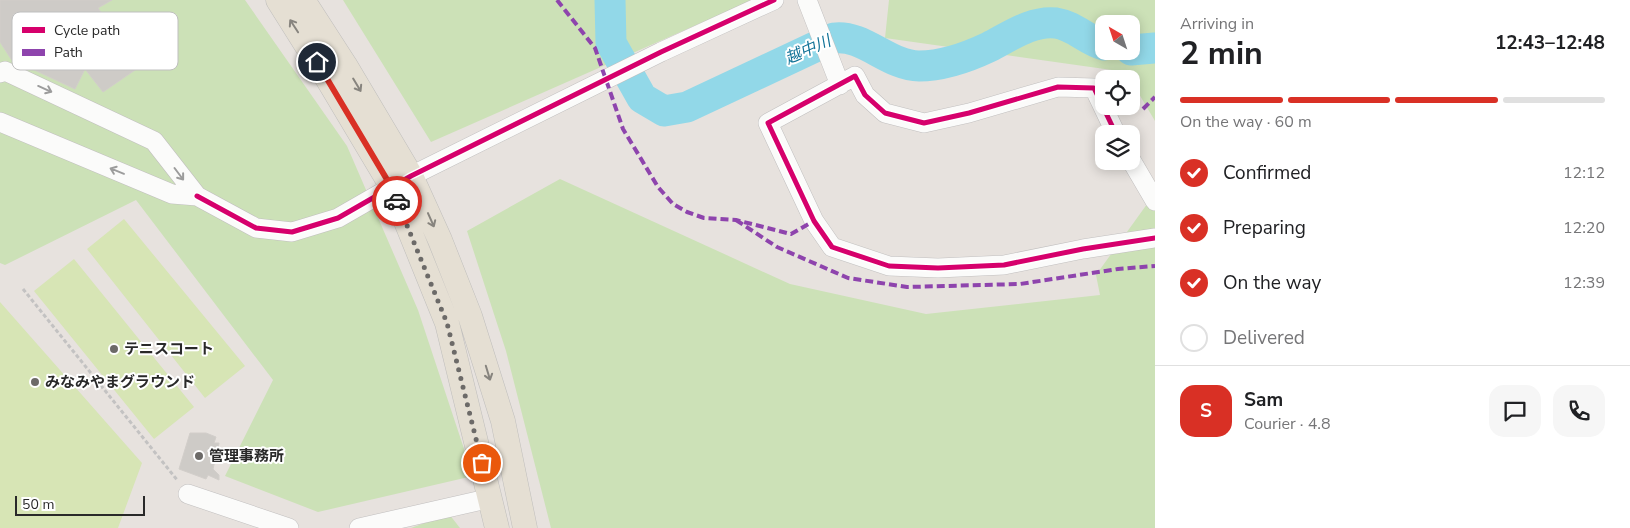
<!DOCTYPE html>
<html lang="en">
<head>
<meta charset="utf-8">
<style>
  :root { --surface:#fff; --page:#f6f6f6; --text:#202124; --muted:#757577; --line:#e0e0e0; --accent:#d93025 }
  body { margin:0; font-family:"Nunito Sans","Noto Sans JP",sans-serif; background:var(--page); color:var(--text); height:100vh; display:flex; flex-direction:column; font-size:19px; white-space:nowrap }
  * { box-sizing:border-box; margin:0 }
  p { font-size:16px; color:var(--muted) }
  .icon { flex:none; width:28px; height:28px; fill:none; stroke:currentColor; stroke-width:2; stroke-linecap:round; stroke-linejoin:round }
  .map { position:relative; flex:1; overflow:hidden }
  .panel { display:flex; flex-direction:column; background:var(--surface); width:475px }
  .panel>* { flex:none }
  .needle { width:32px; rotate:321deg }
  .fabs { position:absolute; left:1095px; top:15px; display:grid; gap:10px }
  .fabs a { display:grid; place-items:center; width:45px; height:45px; border-radius:10px; background:var(--surface); box-shadow:0 2px 12px #0003; font-size:25px }
  .scale { position:absolute; left:15px; bottom:12px; width:130px; box-sizing:border-box; padding-left:5px; border:2px solid #292929; border-top:0; font-size:14px; line-height:18px; white-space:nowrap; color:#292929; -webkit-text-stroke:4px #fff; paint-order:stroke }
  .pin { position:absolute; display:grid; place-items:center; width:42px; height:42px; color:#fff; margin:-21px; border:2px solid #fff; border-radius:50%; box-shadow:0 1px 5px #0007 }
  .courier { position:absolute; display:grid; place-items:center; width:50px; height:50px; margin:-25px; border:4px solid #d93025; border-radius:50%; background:#fff; color:#222; box-shadow:0 1px 6px #0007 }
  .head em { font-style:normal; font-weight:700 }
  .head div { display:flex; flex-direction:column-reverse }
  .head { display:flex; align-items:center; justify-content:space-between; height:85px; padding:0 25px }
  h1 { font-size:32px; font-weight:700; line-height:38px }
  .bar { display:grid; grid-template-columns:repeat(4,1fr); gap:8px 5px; align-content:center; height:60px; padding:0 25px }
  .bar i { height:6px; border-radius:4px; background:var(--line) }
  .bar .on { background:var(--accent) }
  .bar p { grid-column:span 4 }
  .line { display:flex; align-items:center; gap:12px; padding:0 25px; border-top:1px solid var(--line) }
  .line div { flex:1 }
  .round { display:grid; place-items:center; flex:none; width:52px; height:52px; border-radius:15px; background:var(--page) }
  ol { padding:0 25px; list-style:none }
  li { display:flex; align-items:center; gap:15px; height:55px }
  li p { margin-inline-start:auto }
  li .icon { padding:5px; border-radius:50%; background:var(--accent); color:#fff; stroke-width:4 }
  li:last-child { color:var(--muted) }
  li i { width:28px; height:28px; border:2px solid var(--line); border-radius:50% }
  main { display:flex; flex:1; min-height:0 }
  .map>svg:first-child { display:block }
</style>
</head>
<body>
<main>
<div class="map">
<svg width="1155" height="528" viewBox="0 0 1155 528">
  <rect width="100%" height="100%" fill="#e7e2de"/>
  <!-- green -->
  <path fill="#cce1b7" fill-rule="evenodd" d="M 0,0 L 245,0 L 347,146 L 418,310 L 473,476 L 318,512 L 225,476 L 273,380 L 136,200 L 5,265 L 0,263 Z
    M 343,0 L 753,0 L 431,142 Z
    M 889,0 L 1155,0 L 1155,121 L 1126,72 L 885,38 ZM 1104,24 L 1131,24 L 1131,51 L 1104,51 Z
    M 560,179 L 790,284 L 926,314 L 1100,295 L 1096,275 L 1155,193 L 1155,528 L 551,528 L 506,351 L 467,231 Z
    M 449,514 L 460,528 L 411,528 Z"/>
  <!-- pitch -->
  <path fill="#d7e5b5" d="M 124,219 L 245,366 L 205,398 L 87,249 Z
    M 74,259 L 194,407 L 154,439 L 34,291 Z
    M 0,302 L 142,463 L 118,528 L 0,528 Z"/>
  <g fill="none" stroke-linecap="round" stroke-linejoin="round">
    <!-- river -->
    <path stroke="#92d8e8" stroke-width="31" d="M 610,0 L 611,43 L 642,98 L 664,111 L 687,107 L 834,38 C 863,34 889,66 919,66 C 943,66 968,57 989,47 C 1009,37 1032,20 1056,23 C 1075,26 1086,40 1104,45
      M 1131,50 L 1155,48"/>
  </g>
  <!-- building -->
  <path fill="#cecbc7" stroke="#d2ceca" d="M 0,0 L 112,0 L 98,8 L 138,68 L 103,92 L 85,69 L 75,89 L 11,59 L 0,42 Z
    M 190,433 L 206,433 L 216,437 L 214,443 L 219,443 L 213,469 L 219,475 L 219,480 L 208,475 L 206,479 L 179,469 Z"/>
  <g fill="none" stroke-linecap="round" stroke-linejoin="round">
    <defs>
      <path id="minor" d="M 807,0 L 840,85
        M 0,73 L 5,71 L 154,141 L 197,196
        M 0,122 L 172,194 L 197,196 L 256,228 L 292,232 L 338,218 L 411,176 L 661,52 L 774,0
        M 1116,134 L 1094,88 L 1058,87 L 969,113 L 924,123 L 885,113 L 865,95 L 855,76 L 768,123 L 814,221 L 832,247 L 889,266 L 938,268 L 1004,265 L 1083,249 L 1155,238
        M 1131,160 L 1155,201
        M 188,494 L 289,528
        M 359,528 L 491,498"/>
      <path id="major" d="M 278,0 L 327,78 L 392,187 L 447,323 L 497,528
        M 303,0 L 345,65 L 411,176 L 440,240 L 470,316 L 503,421 L 525,528"/>
    </defs>
    <!-- minor casing -->
    <use href="#minor" stroke="#c1bfbf" stroke-width="20"/>
    <!-- major casing -->
    <use href="#major" stroke="#bfbebc" stroke-width="25"/>
    <!-- path -->
    <path stroke="#c3c2c2" stroke-width="3" stroke-dasharray="4 2.5" stroke-linecap="butt" d="M 23,289 L 178,481"/>
    <!-- minor -->
    <use href="#minor" stroke="#fbfbfa" stroke-width="19"/>
    <!-- major -->
    <use href="#major" stroke="#e5dfd3" stroke-width="24"/>
    <!-- quiet -->
    <path stroke="#8e44ad" stroke-width="4" stroke-dasharray="8 4" stroke-linecap="butt" d="M 557,0 L 595,48 L 623,129 L 658,187 L 673,204 L 687,212 L 704,218 L 736,220 L 791,234 L 814,221
      M 1143,109 L 1155,97
      M 736,220 L 777,247 L 848,278 L 907,287 L 1020,284 L 1118,269 L 1155,266"/>
    <defs>
      <path id="cycleway" d="M 1116,134 L 1094,88 L 1058,87 L 969,113 L 924,123 L 885,113 L 865,95 L 855,76 L 768,123 L 814,221 L 832,247 L 889,266 L 938,268 L 1004,265 L 1083,249 L 1155,238
        M 197,196 L 256,228 L 292,232 L 338,218 L 411,176 L 661,52 L 774,0"/>
    </defs>
    <!-- cycleway casing -->
    <use href="#cycleway" stroke="#fff" stroke-width="8"/>
    <!-- cycleway -->
    <use href="#cycleway" stroke="#d6006c" stroke-width="5"/>
  </g>
  <!-- one-way arrows -->
  <defs><path id="oneway-shaft" d="M-6 0H5M1.5-3L5.5 0L1.5 3" fill="none" stroke-width="1.6" stroke-linecap="round" stroke-linejoin="round" transform="scale(1.25)"/></defs>
  <g stroke="#87847e">
    <use href="#oneway-shaft" transform="translate(294 26) rotate(-123)"/>
    <use href="#oneway-shaft" transform="translate(357 85) rotate(59)"/>
    <use href="#oneway-shaft" transform="translate(431 220) rotate(66)"/>
    <use href="#oneway-shaft" transform="translate(488 373) rotate(73)"/>
  </g>
  <g stroke="#9c9c9c">
    <use href="#oneway-shaft" transform="translate(45 89) rotate(24)"/>
    <use href="#oneway-shaft" transform="translate(117 171) rotate(-158)"/>
    <use href="#oneway-shaft" transform="translate(179 174) rotate(53)"/>
  </g>
  <g fill="none" stroke-linecap="round" stroke-linejoin="round">
    <!-- done -->
    <path stroke="#6c6a68" stroke-width="5" stroke-dasharray="0 9" d="M 397,201 L 447,323 L 482,463"/>
    <!-- route -->
    <path stroke="#d93025" stroke-width="6" d="M 317,62 L 392,188 L 397,201"/>
  </g>
  <!-- markers -->
  <g fill="#6c6a68" stroke="#fff" stroke-width="2">
    <circle cx="114" cy="349" r="5"/>
    <circle cx="35" cy="382" r="5"/>
    <circle cx="199" cy="456" r="5"/>
  </g>
  <g text-anchor="middle" dominant-baseline="central" stroke-width="4" stroke-linejoin="round" paint-order="stroke">
    <!-- poi labels -->
    <g font-size="15" font-weight="bold" fill="#292929" stroke="#fff" text-anchor="start">
      <text x="124" y="349">テニスコート</text>
      <text x="45" y="382">みなみやまグラウンド</text>
      <text x="209" y="456">管理事務所</text>
    </g>
    <!-- water labels -->
    <g font-size="16" font-style="italic" fill="#0f7196" stroke="#fff">
      <text transform="translate(808 50) rotate(-24)">越中川</text>
    </g>
  </g>
  <!-- legend -->
  <rect x="12" y="12" width="166" height="58" rx="8" fill="#fff" stroke="#bfbfbf" stroke-width="1"/>
  <rect x="22" y="27" width="23" height="6" fill="#d6006c"/>
  <rect x="22" y="49" width="23" height="7" fill="#8e44ad"/>
  <g font-size="14" fill="#292929">
    <text x="54" y="35">Cycle path</text>
    <text x="54" y="57">Path</text>
  </g>
</svg>
<div class="fabs">
<a><svg class="needle" viewBox="-14 -14 28 28"><path d="M0-13l5 13h-10z" fill="#e53935"/><path d="M0 13l5-13h-10z" fill="#757577"/></svg></a>
<a><svg class="icon" aria-label="locate" viewBox="0 0 24 24"><circle cx="12" cy="12" r="6"/><path d="M12 2v4M12 18v4M2 12h4M18 12h4"/></svg></a>
<a><svg class="icon" aria-label="layers" viewBox="0 0 24 24"><path d="M12 4l9 5-9 5-9-5zM3 14l9 5 9-5"/></svg></a>
</div>
<div class="scale">50 m</div>
<div class="pin" style="left:482px;top:463px;background:#ea580c"><svg class="icon" aria-label="bag" viewBox="0 0 24 24"><path d="M5 8h14l-1 12H6zM9 8a3 3 0 0 1 6 0"/></svg></div>
<div class="pin" style="left:317px;top:62px;background:#1f2937"><svg class="icon" aria-label="home" viewBox="0 0 24 24"><path d="M3 11l9-7 9 7M6 9v11h12V9"/></svg></div>
<div class="courier" style="left:397px;top:201px"><svg class="icon" aria-label="car" viewBox="0 0 24 24"><path d="M5 17H2v-5l4-1 3-4h7l3 4 3 1v5h-3M9 17h6M6 11h13"/><circle cx="7" cy="17" r="2"/><circle cx="17" cy="17" r="2"/></svg></div>
</div>
<section class="panel">
<div class="head"><div><h1>2 min</h1><p>Arriving in</p></div><em>12:43–12:48</em></div>
<div class="bar"><i class="on"></i><i class="on"></i><i class="on"></i><i></i><p>On the way · 60 m</p></div>
<ol>
<li><svg class="icon" aria-label="check" viewBox="0 0 24 24"><path d="M5 12l5 5 9-10"/></svg>Confirmed<p>12:12</p></li>
<li><svg class="icon" aria-label="check" viewBox="0 0 24 24"><path d="M5 12l5 5 9-10"/></svg>Preparing<p>12:20</p></li>
<li><svg class="icon" aria-label="check" viewBox="0 0 24 24"><path d="M5 12l5 5 9-10"/></svg>On the way<p>12:39</p></li>
<li><i></i>Delivered</li>
</ol>
<div class="line" style="height:90px"><b class="round" style="background:var(--accent);color:#fff">S</b><div><b>Sam</b><p>Courier · 4.8</p></div><a class="round"><svg class="icon" aria-label="chat" viewBox="0 0 24 24"><path d="M4 5h16v11H9l-5 4z"/></svg></a><a class="round"><svg class="icon" aria-label="phone" viewBox="0 0 24 24"><path d="M5 4h4l2 5-3 2q2 4 5 5l2-3 5 2v4C11 20 4 13 5 4z"/></svg></a></div>
</section>
</main>
</body>
</html>
